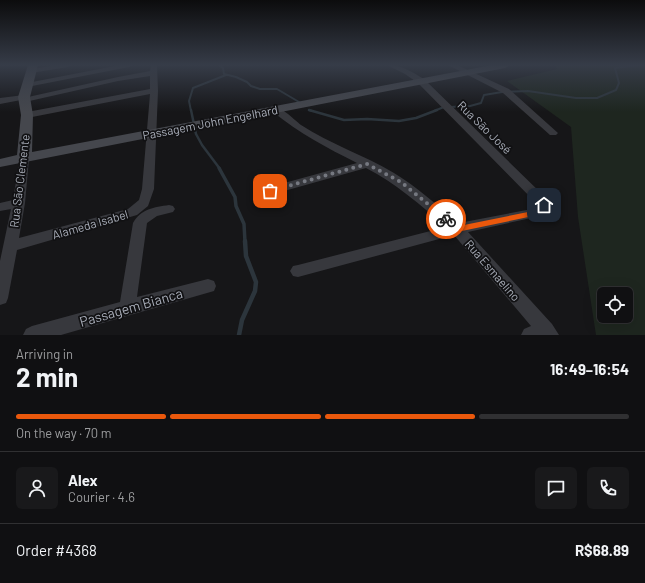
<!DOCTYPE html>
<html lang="en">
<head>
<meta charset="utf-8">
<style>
  :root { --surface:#101012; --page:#19191b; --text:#f1f3f6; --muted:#9c9d9f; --line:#303032; --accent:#ea580c }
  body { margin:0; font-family:Barlow,sans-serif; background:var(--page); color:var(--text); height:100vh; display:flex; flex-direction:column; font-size:15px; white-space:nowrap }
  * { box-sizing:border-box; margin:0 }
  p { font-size:13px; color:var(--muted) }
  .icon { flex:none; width:22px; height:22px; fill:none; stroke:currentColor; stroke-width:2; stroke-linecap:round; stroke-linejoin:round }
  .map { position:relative; height:335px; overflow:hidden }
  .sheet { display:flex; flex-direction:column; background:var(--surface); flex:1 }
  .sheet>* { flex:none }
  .fabs { position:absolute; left:597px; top:287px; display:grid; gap:8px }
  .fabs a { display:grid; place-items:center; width:36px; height:36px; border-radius:6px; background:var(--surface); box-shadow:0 4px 16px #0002,0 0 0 1px var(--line); font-size:20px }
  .pin { position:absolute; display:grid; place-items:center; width:34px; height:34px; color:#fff; margin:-17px; border-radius:8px; box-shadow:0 2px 6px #0006 }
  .courier { position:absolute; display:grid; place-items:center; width:40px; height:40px; margin:-20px; border:3px solid #ea580c; border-radius:50%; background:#fff; color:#222; box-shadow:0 1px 5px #0007 }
  .overview em { font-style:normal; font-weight:700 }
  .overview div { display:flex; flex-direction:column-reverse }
  .overview { display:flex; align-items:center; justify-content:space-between; height:68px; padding:0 16px }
  h1 { font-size:26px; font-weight:700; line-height:30px }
  .bar { display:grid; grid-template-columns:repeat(4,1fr); gap:6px 4px; align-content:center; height:48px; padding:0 16px }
  .bar i { height:5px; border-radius:3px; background:var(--line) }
  .bar .on { background:var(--accent) }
  .bar p { grid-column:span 4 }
  .line { display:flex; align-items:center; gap:10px; padding:0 16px; border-top:1px solid var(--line) }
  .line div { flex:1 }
  .round { display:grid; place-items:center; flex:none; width:42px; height:42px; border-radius:6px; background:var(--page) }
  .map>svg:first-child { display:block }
</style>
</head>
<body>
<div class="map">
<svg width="645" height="335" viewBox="0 0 645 335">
  <rect width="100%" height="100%" fill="#161618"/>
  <!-- green -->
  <path fill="#1e261f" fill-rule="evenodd" d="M 555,65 L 645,65 L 645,335 L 596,335 L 578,217 L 571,127 L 507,81 L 557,69 ZM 604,294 L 626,294 L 626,316 L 604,316 Z"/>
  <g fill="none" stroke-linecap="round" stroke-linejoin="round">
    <!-- stream-far3 -->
    <path stroke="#2c353c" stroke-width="2" d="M 221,65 L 220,66 L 223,68 L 224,74 L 236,77 L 247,82 L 251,86 L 260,89 L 277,89 L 299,102
      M 450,107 L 470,106 L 481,103 L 484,95 L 502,92 L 528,91 L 576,98 L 597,98 L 616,90 L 619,83 L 615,68 L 639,65
      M 309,110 L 312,111
      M 191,111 L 189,101 L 193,88 L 226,75
      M 434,111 L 444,107"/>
    <!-- stream-far2 -->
    <path stroke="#2c353c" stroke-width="2.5" d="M 191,110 L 196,134 L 202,145 L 220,169
      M 309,110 L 344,120 L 367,119 L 399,121 L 416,118 L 437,110"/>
    <!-- stream-far1 -->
    <path stroke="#2c353c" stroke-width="3.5" d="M 219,168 L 235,197 L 236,206 L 244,224 L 245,242"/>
    <!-- stream -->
    <path stroke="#2c353c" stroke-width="4.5" d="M 239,335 L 242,320 L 255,291 L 256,282 L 246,256 L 245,241"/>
    <!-- minor -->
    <path fill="#37383d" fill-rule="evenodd" d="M 57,65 L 71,65 L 68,67 L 31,73 L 27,71 L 31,69 Z
      M 120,65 L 132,65 L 129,67 L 27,87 L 23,85 L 27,83 Z
      M 151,65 L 157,65 L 158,91 L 154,189 L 148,206 L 137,215 L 17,250 L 8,298 L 6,303 L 0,305 L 0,261 L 11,209 L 0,211 L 0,203 L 13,200 L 20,157 L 28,157 L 29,159 L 25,203 L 19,238 L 128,209 L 139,200 L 142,189 L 150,94 L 27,118 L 23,115 L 27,112 L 150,89 L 150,76 L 118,81 L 25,102 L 21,100 L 0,104 L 0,98 L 24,95 L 28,97 L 118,77 L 150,71 Z
      M 388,65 C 402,65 412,72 424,79 L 544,196 L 550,205 L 546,212 L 540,216 L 468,232 L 552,324 L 559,335 L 521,335 L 524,329 L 531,326 L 454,235 L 298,277 L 293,276 L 290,271 L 293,266 L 298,265 L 446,227 C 420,205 396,183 366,168 L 270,195 L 266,194 L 264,191 L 266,188 L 357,163 C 327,148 299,133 273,112 L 272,110 L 273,108 C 282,106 294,120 301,125 C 330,144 364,155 394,173 C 417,187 438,206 459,223 L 532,209 L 538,205 L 418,83 L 405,74 L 389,66 Z
      M 449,65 L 457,65 L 509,89 L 558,133 L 556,135 L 550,135 L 503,93 L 450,66 Z
      M 169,205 L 173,206 L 175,209 L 173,212 L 157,216 L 147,223 L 137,297 L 208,279 L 214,281 L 216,286 L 214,291 L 61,335 L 23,335 L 26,329 L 32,326 L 120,302 L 133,223 C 141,209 154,207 169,205 Z"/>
    <!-- secondary -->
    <path fill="#45474d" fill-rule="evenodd" d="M 28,65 L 38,65 L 30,97 L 33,115 L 32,152 L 492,65 L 510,65 L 505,68 L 0,167 L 0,159 L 17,155 L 21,115 L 18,97 Z"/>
  </g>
  <!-- sky -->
  <linearGradient id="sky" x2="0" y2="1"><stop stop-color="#0c0c0d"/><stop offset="0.58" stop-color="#363c48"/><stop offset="1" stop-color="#363c48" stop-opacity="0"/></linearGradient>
  <rect width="645" height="112" fill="url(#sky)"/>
  <!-- route -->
  <path fill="#ea580c" d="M 544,202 L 548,205 L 545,211 L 538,215 L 457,232 L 442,219 L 443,217 L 449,217 L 459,226 L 533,211 Z"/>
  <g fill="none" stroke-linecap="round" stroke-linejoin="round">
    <!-- done -->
    <path stroke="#757880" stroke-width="4" stroke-dasharray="0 7.2" d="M 270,191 L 367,164 L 401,182 L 446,219"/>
  </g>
  <g text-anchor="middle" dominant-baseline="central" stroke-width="3.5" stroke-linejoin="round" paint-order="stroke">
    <!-- street labels -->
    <g font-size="12" fill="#a8adb8" stroke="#111113">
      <text transform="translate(210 122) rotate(-11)">Passagem John Engelhard</text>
      <text transform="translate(485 127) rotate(44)">Rua São José</text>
      <text transform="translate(19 181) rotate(-83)">Rua São Clemente</text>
      <text transform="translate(90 224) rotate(-16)">Alameda Isabel</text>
      <text transform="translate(493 270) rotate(49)">Rua Esmaelino</text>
    </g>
    <!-- near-street labels -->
    <g font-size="14" fill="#a8adb8" stroke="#111113">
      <text transform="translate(131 307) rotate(-16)">Passagem Bianca</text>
    </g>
  </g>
</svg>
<div class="fabs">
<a><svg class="icon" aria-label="locate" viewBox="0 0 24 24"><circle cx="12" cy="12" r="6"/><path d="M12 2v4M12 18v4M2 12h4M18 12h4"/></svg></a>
</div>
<div class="pin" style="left:270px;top:191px;background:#ea580c"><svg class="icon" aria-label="bag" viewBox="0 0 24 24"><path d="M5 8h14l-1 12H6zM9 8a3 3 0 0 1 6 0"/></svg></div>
<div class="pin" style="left:544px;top:205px;background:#1f2937"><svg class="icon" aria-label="home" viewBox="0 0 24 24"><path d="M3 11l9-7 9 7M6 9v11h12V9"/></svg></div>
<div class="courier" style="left:446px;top:219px"><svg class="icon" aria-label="bike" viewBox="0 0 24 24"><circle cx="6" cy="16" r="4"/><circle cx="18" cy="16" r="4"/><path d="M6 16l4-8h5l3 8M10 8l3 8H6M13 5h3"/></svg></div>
</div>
<section class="sheet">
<div class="overview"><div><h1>2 min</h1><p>Arriving in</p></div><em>16:49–16:54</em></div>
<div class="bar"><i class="on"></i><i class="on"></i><i class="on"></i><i></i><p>On the way · 70 m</p></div>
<div class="line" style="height:72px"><a class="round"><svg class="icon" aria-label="person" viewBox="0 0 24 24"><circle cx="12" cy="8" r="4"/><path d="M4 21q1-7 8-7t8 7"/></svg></a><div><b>Alex</b><p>Courier · 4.6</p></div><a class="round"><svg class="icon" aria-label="chat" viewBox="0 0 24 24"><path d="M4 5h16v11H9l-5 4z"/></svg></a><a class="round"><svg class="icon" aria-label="phone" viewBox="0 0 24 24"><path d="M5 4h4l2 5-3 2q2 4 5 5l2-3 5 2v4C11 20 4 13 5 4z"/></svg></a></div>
<div class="line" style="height:52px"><div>Order #4368</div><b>R$68.89</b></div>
</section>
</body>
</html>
